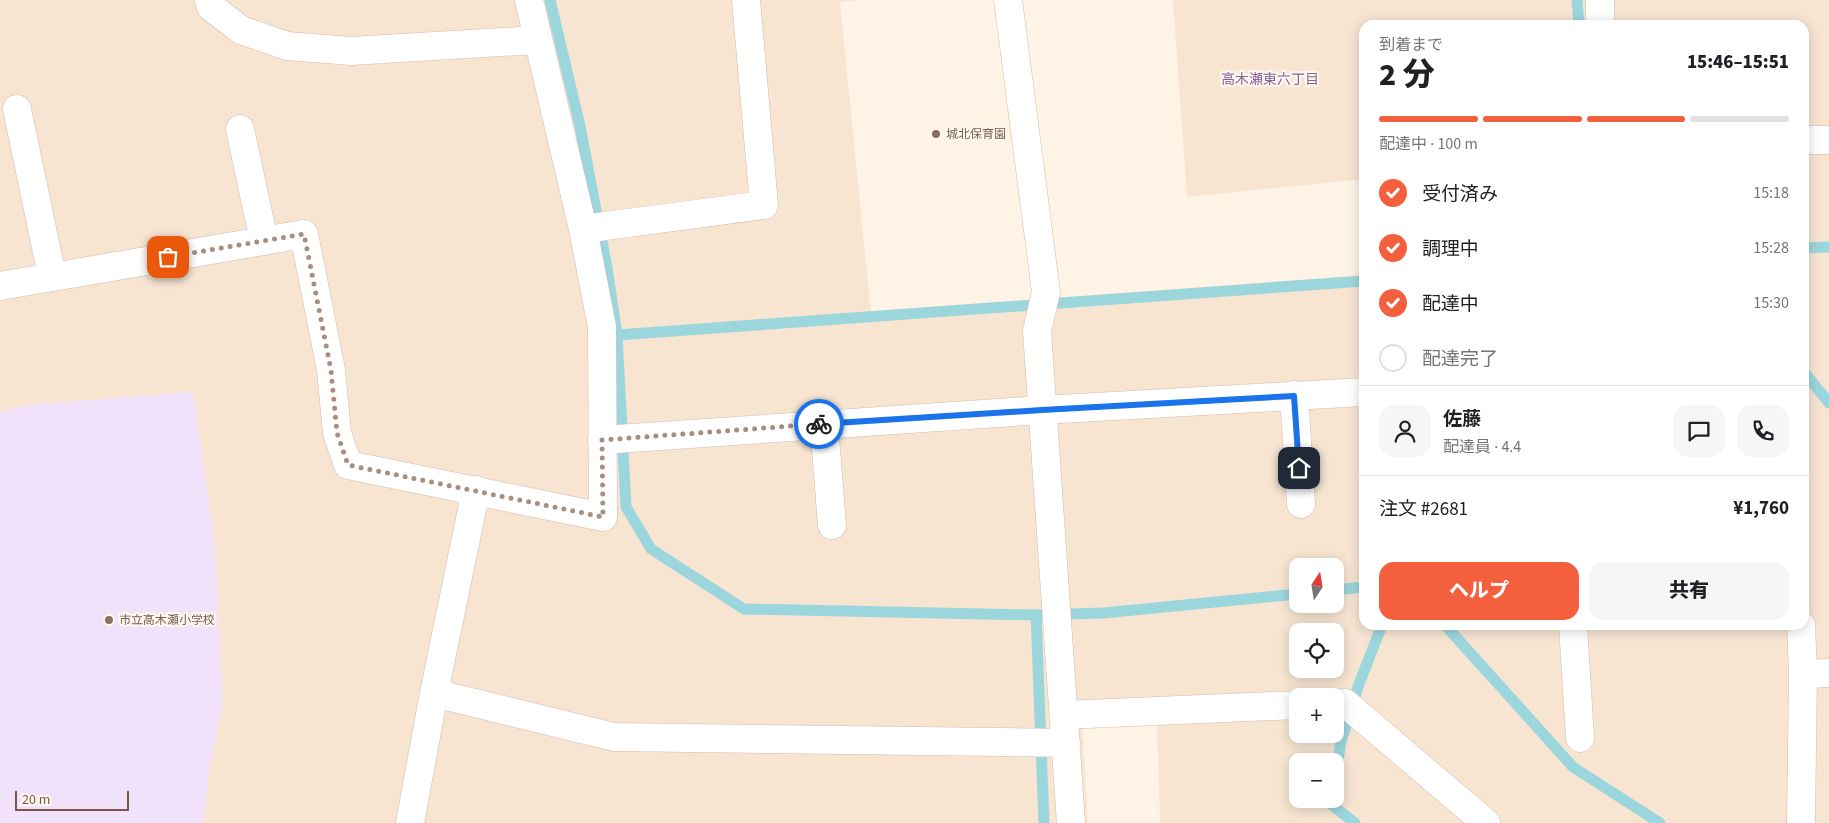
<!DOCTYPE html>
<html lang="ja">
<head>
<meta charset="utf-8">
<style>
  :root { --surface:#fff; --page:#f6f6f6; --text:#202124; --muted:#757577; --line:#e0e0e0; --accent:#f45f3e }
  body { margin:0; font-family:"Source Sans 3","Noto Sans JP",sans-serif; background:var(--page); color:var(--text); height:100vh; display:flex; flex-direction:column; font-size:19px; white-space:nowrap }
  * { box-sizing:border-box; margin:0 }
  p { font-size:16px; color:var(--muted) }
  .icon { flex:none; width:28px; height:28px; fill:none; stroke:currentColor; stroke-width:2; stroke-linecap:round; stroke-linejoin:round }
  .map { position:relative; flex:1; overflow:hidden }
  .panel { position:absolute; left:1359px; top:20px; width:450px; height:610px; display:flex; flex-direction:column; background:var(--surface); border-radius:15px; box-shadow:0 2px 12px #0003 }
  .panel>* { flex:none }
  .needle { width:32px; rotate:12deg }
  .fabs { position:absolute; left:1289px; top:558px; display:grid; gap:10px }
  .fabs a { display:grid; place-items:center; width:55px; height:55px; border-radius:10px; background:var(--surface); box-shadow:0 2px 12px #0003; font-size:25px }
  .scale { position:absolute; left:15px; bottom:12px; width:114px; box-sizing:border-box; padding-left:5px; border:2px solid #7a5747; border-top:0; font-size:14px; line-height:18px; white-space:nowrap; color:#7a5747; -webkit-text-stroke:4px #fff7ed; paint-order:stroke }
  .pin { position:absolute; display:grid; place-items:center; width:42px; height:42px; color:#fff; margin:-21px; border-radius:10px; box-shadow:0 2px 8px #0006 }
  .courier { position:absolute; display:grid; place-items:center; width:50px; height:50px; margin:-25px; border:4px solid #1a73e8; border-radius:50%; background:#fff; color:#222; box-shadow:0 1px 6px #0007 }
  .summary em { font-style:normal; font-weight:800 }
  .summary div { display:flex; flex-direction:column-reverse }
  .summary { display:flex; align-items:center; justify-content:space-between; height:85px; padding:0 20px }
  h1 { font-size:32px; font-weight:800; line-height:38px }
  .bar { display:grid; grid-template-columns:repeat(4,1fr); gap:8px 5px; align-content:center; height:60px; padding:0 20px }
  .bar i { height:6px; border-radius:4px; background:var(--line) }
  .bar .on { background:var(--accent) }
  .bar p { grid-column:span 4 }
  .line { display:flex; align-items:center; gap:12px; padding:0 20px; border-top:1px solid var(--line) }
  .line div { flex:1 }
  .round { display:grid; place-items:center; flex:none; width:52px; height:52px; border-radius:15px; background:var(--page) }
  ol { padding:0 20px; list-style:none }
  li { display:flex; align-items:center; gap:15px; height:55px }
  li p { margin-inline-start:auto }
  li .icon { padding:5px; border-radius:50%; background:var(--accent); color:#fff; stroke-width:4 }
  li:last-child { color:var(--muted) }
  li i { width:28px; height:28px; border:2px solid var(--line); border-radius:50% }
  .cta { display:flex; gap:10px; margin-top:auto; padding:10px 20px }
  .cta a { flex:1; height:58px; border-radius:15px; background:var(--accent); color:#fff; font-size:20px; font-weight:800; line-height:58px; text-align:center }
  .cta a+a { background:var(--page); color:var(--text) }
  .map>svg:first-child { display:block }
</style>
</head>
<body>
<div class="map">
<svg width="1829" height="823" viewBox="0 0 1829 823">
  <rect width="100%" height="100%" fill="#fef3e5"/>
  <!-- residential -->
  <path fill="#f7e5d2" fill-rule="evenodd" d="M 0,0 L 861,0 L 840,2 L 871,313 L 1055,298 L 1364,275 L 1364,625 L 1804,625 L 1804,25 L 1364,25 L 1364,179 L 1187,197 L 1173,0 L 1829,0 L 1829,823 L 1160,823 L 1157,723 L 1082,723 L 1088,823 L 204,823 L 209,770 L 223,701 L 214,539 L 193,392 L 27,405 L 0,412 ZM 1298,566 L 1335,566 L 1335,604 L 1298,604 ZM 1298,631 L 1335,631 L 1335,669 L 1298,669 ZM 1298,696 L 1335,696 L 1335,734 L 1298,734 ZM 1298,761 L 1335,761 L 1335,799 L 1298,799 Z"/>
  <!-- education -->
  <path fill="#f1e1fb" d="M 193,392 L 214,539 L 223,701 L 209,770 L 204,823 L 0,823 L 0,412 L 27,405 Z"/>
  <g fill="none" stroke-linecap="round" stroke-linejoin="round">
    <!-- stream -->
    <path stroke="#9cd6dd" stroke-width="11" d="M 550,0 L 580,126 L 607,268 L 617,335 L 626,507 L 651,549 L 744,609 L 1036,615 L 1103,613 L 1298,594
      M 1577,0 L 1579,25
      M 1804,248 L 1829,247
      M 617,335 L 1364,281
      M 1804,372 L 1829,403
      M 1335,590 L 1364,587
      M 1036,615 L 1044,823
      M 1445,625 L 1573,767 L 1660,823
      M 1335,781 L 1341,741 L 1359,684 L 1382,625
      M 1333,799 L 1332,805 L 1355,823"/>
    <defs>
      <path id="minor" d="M 209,0 L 211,7 L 241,30 L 287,46 L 351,51 L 537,40
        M 1008,0 L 1046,292 L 1037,331 L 1071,823
        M 1600,0 L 1600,25
        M 17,109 L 52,276
        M 240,129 L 264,241
        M 1804,140 L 1829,140
        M 583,229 L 764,205 L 746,0
        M 0,286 L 304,234 L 331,370 L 337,433 L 348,465 L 603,517 L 602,327 L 583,229 L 529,0
        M 1294,395 L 1301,504
        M 824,424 L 832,525
        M 602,440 L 1042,410 L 1364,392
        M 1573,625 L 1580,738
        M 1801,625 L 1803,674 L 1829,673
        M 434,693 L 614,737 L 1066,743
        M 1335,704 L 1345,703 L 1486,823
        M 1064,715 L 1298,705
        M 410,823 L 434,693 L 476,490
        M 1801,823 L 1803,674"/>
    </defs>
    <!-- minor casing -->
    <use href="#minor" stroke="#d4bcac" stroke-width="29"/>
    <!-- minor -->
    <use href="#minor" stroke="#fff" stroke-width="28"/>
  </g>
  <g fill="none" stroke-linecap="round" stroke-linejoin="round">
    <!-- done -->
    <path stroke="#a88e7e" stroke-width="5" stroke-dasharray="0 9" d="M 168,257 L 304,234 L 331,370 L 337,433 L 348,465 L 603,517 L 602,440 L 819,424"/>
    <!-- route -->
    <path stroke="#1a73e8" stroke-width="6" d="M 819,424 L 1042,410 L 1294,396 L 1299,468"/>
  </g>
  <!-- markers -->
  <g fill="#8d6e63" stroke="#fff7ed" stroke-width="2">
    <circle cx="936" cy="134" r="5"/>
    <circle cx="109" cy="620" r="5"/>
  </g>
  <g text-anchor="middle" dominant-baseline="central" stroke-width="4.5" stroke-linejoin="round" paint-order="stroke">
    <!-- education labels -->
    <g font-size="12" fill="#785e54" stroke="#fff7ed" text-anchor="start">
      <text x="946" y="134">城北保育園</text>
      <text x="119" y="620">市立高木瀬小学校</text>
    </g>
    <!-- neighbourhood labels -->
    <g font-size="14" fill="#87629e" stroke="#fff7ed">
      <text x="1270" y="80">高木瀬東六丁目</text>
    </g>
  </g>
</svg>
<div class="fabs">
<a><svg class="needle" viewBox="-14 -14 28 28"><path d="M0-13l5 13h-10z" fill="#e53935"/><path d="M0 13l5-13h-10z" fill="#757577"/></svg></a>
<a><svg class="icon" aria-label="locate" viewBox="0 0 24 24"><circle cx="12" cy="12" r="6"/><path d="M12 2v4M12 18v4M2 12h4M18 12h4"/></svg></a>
<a>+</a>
<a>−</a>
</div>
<div class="scale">20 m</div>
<div class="pin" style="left:168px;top:257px;background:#ea580c"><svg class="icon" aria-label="bag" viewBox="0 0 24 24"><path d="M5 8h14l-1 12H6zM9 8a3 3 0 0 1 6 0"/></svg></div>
<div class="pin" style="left:1299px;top:468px;background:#1f2937"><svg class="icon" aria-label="home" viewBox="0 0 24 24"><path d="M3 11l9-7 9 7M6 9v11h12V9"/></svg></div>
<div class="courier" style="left:819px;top:424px"><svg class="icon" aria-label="bike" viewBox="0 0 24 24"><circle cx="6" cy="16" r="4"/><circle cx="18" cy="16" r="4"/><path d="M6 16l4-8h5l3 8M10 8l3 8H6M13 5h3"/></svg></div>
<section class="panel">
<div class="summary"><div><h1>2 分</h1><p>到着まで</p></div><em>15:46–15:51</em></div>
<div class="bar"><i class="on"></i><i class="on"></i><i class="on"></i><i></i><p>配達中 · 100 m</p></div>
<ol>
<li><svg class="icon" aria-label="check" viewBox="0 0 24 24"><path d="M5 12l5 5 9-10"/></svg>受付済み<p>15:18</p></li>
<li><svg class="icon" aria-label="check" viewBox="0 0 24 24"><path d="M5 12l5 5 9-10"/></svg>調理中<p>15:28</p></li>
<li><svg class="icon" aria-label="check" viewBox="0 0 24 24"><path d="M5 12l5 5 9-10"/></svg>配達中<p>15:30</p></li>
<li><i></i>配達完了</li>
</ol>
<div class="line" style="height:90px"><a class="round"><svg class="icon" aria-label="person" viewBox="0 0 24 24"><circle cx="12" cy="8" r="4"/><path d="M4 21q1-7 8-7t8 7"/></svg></a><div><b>佐藤</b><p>配達員 · 4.4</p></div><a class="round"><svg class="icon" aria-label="chat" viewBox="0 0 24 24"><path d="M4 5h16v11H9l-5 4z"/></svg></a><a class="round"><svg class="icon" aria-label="phone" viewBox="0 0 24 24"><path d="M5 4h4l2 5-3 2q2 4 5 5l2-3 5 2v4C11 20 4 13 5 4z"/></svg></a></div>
<div class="line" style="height:65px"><div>注文 #2681</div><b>¥1,760</b></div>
<div class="cta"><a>ヘルプ</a><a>共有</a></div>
</section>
</div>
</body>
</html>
